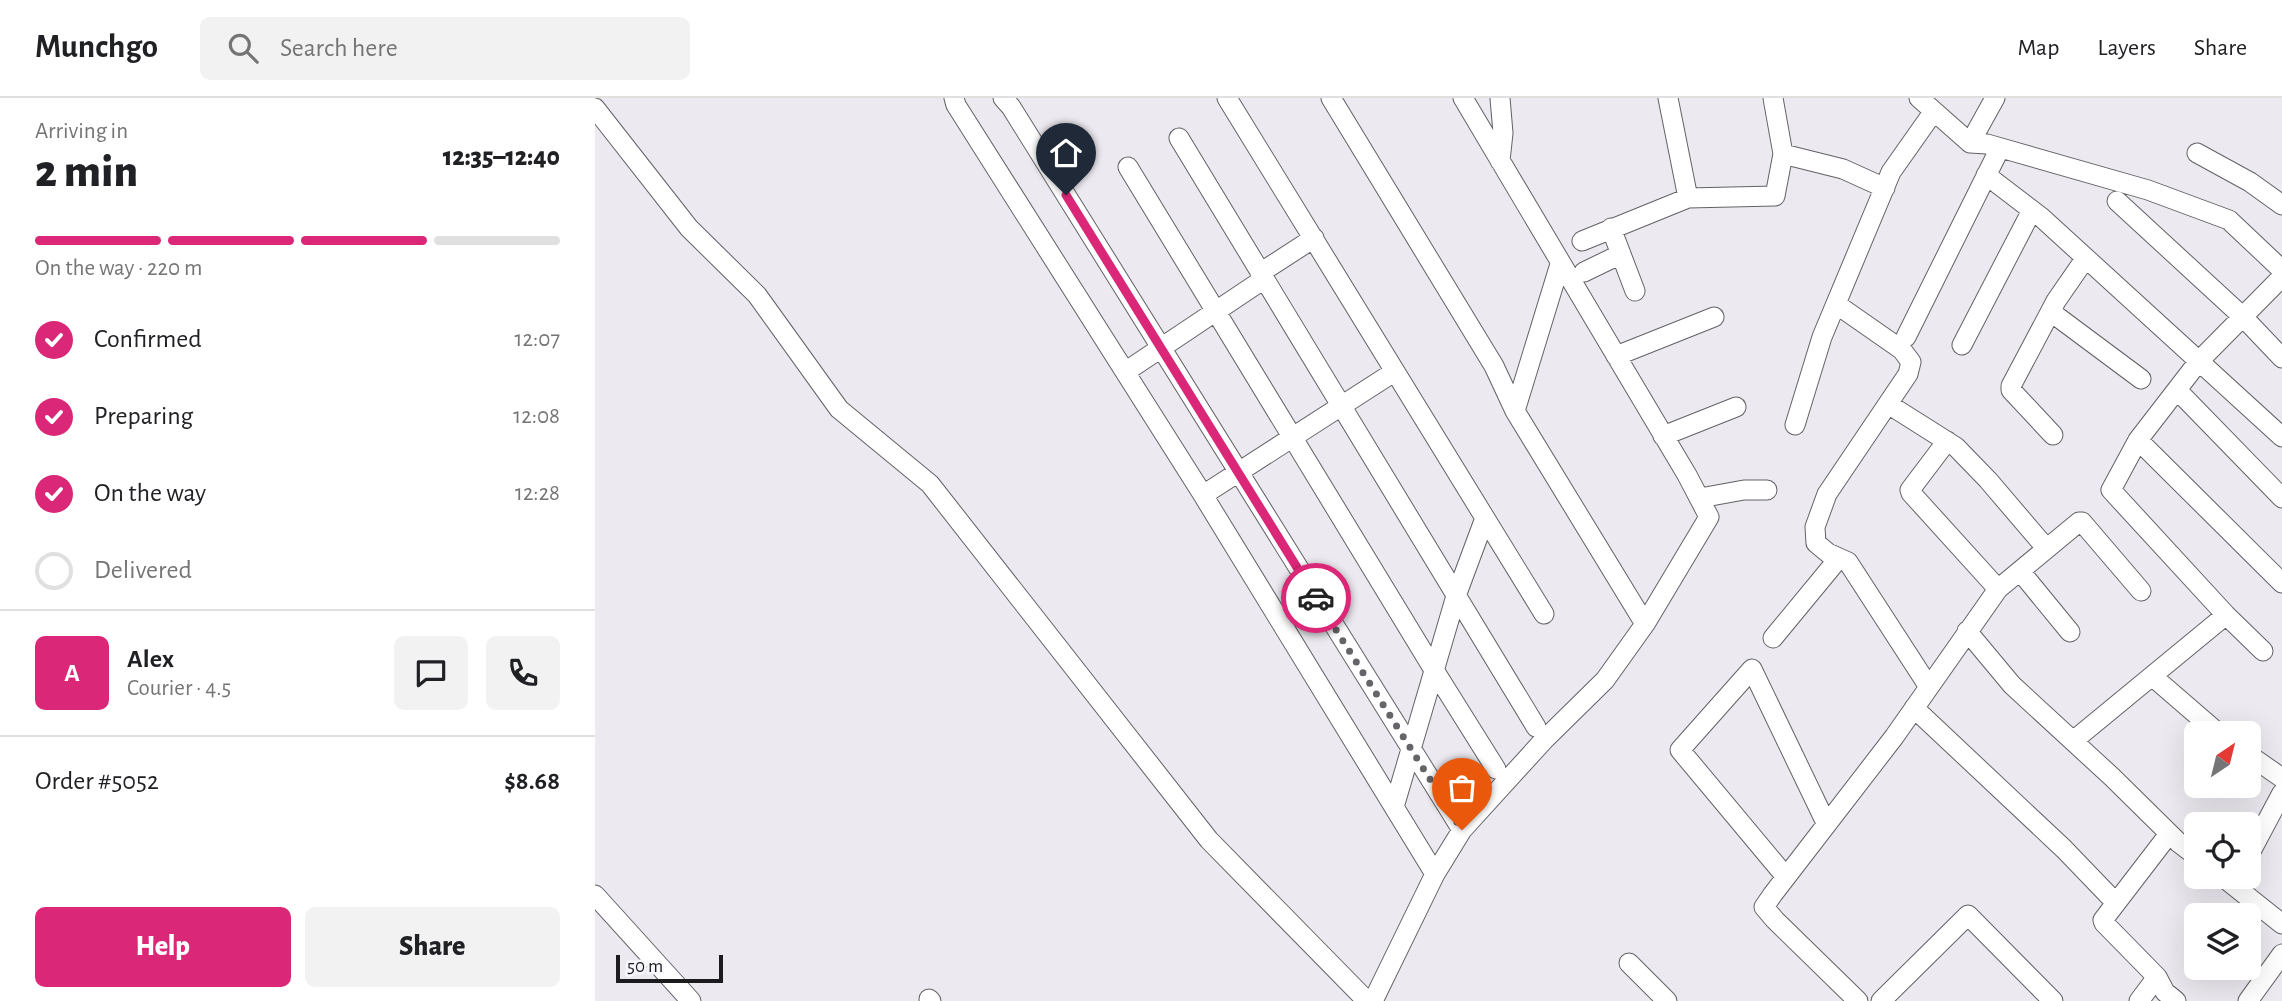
<!DOCTYPE html>
<html lang="en">
<head>
<meta charset="utf-8">
<style>
  :root { --surface:#fff; --page:#f2f2f2; --text:#202124; --muted:#757577; --line:#e0e0e0; --accent:#db2777 }
  body { margin:0; font-family:"Alegreya Sans",sans-serif; background:var(--page); color:var(--text); height:100vh; display:flex; flex-direction:column; font-size:26px; white-space:nowrap }
  * { box-sizing:border-box; margin:0 }
  p { font-size:23px; color:var(--muted) }
  .icon { flex:none; width:38px; height:38px; fill:none; stroke:currentColor; stroke-width:2; stroke-linecap:round; stroke-linejoin:round }
  .map { position:relative; flex:1; overflow:hidden }
  .side { display:flex; flex-direction:column; background:var(--surface); width:595px }
  .side>* { flex:none }
  .needle { width:46px; rotate:35deg }
  .fabs { position:absolute; left:1589px; top:623px; display:grid; gap:14px }
  .fabs a { display:grid; place-items:center; width:77px; height:77px; border-radius:10px; background:var(--surface); box-shadow:0 7px 28px #0002; font-size:35px }
  .scale { position:absolute; left:21px; bottom:18px; width:107px; box-sizing:border-box; padding-left:7px; border:4px solid #1c1c1e; border-top:0; font-size:19px; line-height:24px; white-space:nowrap; color:#1c1c1e; -webkit-text-stroke:5px #f9f7fe; paint-order:stroke }
  .pin { position:absolute; display:grid; place-items:center; width:60px; height:60px; color:#fff; margin:-72px -30px; border-radius:50% 50% 50% 0; rotate:-45deg; box-shadow:0 0 7px #0007 }
  .pin .icon { rotate:45deg }
  .courier { position:absolute; display:grid; place-items:center; width:70px; height:70px; margin:-35px; border:5px solid #db2777; border-radius:50%; background:#fff; color:#222; box-shadow:0 2px 9px #0007 }
  .summary em { font-style:normal; font-weight:800 }
  .summary div { display:flex; flex-direction:column-reverse }
  .summary { display:flex; align-items:center; justify-content:space-between; height:119px; padding:0 35px }
  h1 { font-size:46px; font-weight:800; line-height:52px }
  .bar { display:grid; grid-template-columns:repeat(4,1fr); gap:10px 7px; align-content:center; height:84px; padding:0 35px }
  .bar i { height:9px; border-radius:5px; background:var(--line) }
  .bar .current { background:var(--accent) }
  .bar p { grid-column:span 4 }
  .line { display:flex; align-items:center; gap:18px; padding:0 35px; border-top:2px solid var(--line) }
  .line div { flex:1 }
  .round { display:grid; place-items:center; flex:none; width:74px; height:74px; border-radius:10px; background:var(--page) }
  ol { padding:0 35px; list-style:none }
  li { display:flex; align-items:center; gap:21px; height:77px }
  li p { margin-inline-start:auto }
  li .icon { padding:7px; border-radius:50%; background:var(--accent); color:#fff; stroke-width:4 }
  li:last-child { color:var(--muted) }
  li i { width:38px; height:38px; border:4px solid var(--line); border-radius:50% }
  .cta { display:flex; gap:14px; margin-top:auto; padding:14px 35px }
  .cta a { flex:1; height:80px; border-radius:10px; background:var(--accent); color:#fff; font-size:28px; font-weight:800; line-height:80px; text-align:center }
  .cta a+a { background:var(--page); color:var(--text) }
  header { display:flex; align-items:center; gap:42px; box-sizing:border-box; height:98px; padding:0 35px; background:var(--surface); border-bottom:2px solid var(--line) }
  header strong { font-size:33px }
  nav { display:flex; gap:38px; margin-inline-start:auto; font-size:24px }
  .search { width:490px; height:63px; background:var(--page); display:flex; align-items:center; gap:18px; box-sizing:border-box; padding:0 24px; border-radius:10px; color:var(--muted); font-size:26px }
  main { display:flex; flex:1; min-height:0 }
  .map>svg:first-child { display:block }
</style>
</head>
<body>
<header>
<strong>Munchgo</strong>
<div class="search"><svg class="icon" aria-label="search" viewBox="0 0 24 24"><circle cx="10" cy="10" r="6"/><path d="M15 15l6 6"/></svg>Search here</div>
<nav><a>Map</a><a>Layers</a><a>Share</a></nav>
</header>
<main>
<section class="side">
<div class="summary"><div><h1>2 min</h1><p>Arriving in</p></div><em>12:35–12:40</em></div>
<div class="bar"><i class="current"></i><i class="current"></i><i class="current"></i><i></i><p>On the way · 220 m</p></div>
<ol>
<li><svg class="icon" aria-label="check" viewBox="0 0 24 24"><path d="M5 12l5 5 9-10"/></svg>Confirmed<p>12:07</p></li>
<li><svg class="icon" aria-label="check" viewBox="0 0 24 24"><path d="M5 12l5 5 9-10"/></svg>Preparing<p>12:08</p></li>
<li><svg class="icon" aria-label="check" viewBox="0 0 24 24"><path d="M5 12l5 5 9-10"/></svg>On the way<p>12:28</p></li>
<li><i></i>Delivered</li>
</ol>
<div class="line" style="height:126px"><b class="round" style="background:var(--accent);color:#fff">A</b><div><b>Alex</b><p>Courier · 4.5</p></div><a class="round"><svg class="icon" aria-label="chat" viewBox="0 0 24 24"><path d="M4 5h16v11H9l-5 4z"/></svg></a><a class="round"><svg class="icon" aria-label="phone" viewBox="0 0 24 24"><path d="M5 4h4l2 5-3 2q2 4 5 5l2-3 5 2v4C11 20 4 13 5 4z"/></svg></a></div>
<div class="line" style="height:91px"><div>Order #5052</div><b>$8.68</b></div>
<div class="cta"><a>Help</a><a>Share</a></div>
</section>
<div class="map">
<svg width="1687" height="903" viewBox="0 0 1687 903">
  <rect width="100%" height="100%" fill="#eceaf0"/>
  <g fill="none" stroke-linecap="round" stroke-linejoin="round">
    <defs>
      <path id="minor" d="M 359,0 L 361,7 L 608,397 L 840,776
        M 408,0 L 416,9 L 867,732
        M 632,0 L 949,516
        M 736,0 L 899,268 L 920,313 L 1050,526
        M 1073,0 L 1093,100
        M 1324,0 L 1375,45 L 1392,46 L 1553,92 L 1634,122 L 1687,172
        M 0,10 L 94,130 L 162,197 L 244,311 L 335,386 L 614,742 L 772,903
        M 584,40 L 941,629
        M 1375,45 L 1400,0
        M 1602,55 L 1655,84 L 1687,107
        M 1188,56 L 1248,71 L 1290,90
        M 905,63 L 908,35 L 905,0
        M 533,69 L 839,572 L 901,671
        M 1391,77 L 1446,119 L 1687,339
        M 1522,103 L 1648,219 L 1687,260
        M 1016,130 L 1040,193
        M 987,143 L 1093,100 L 1180,98 L 1188,56 L 1178,0
        M 989,174 L 1026,156
        M 665,175 L 719,140
        M 1241,206 L 1307,252 L 1316,264 L 1313,276 L 1232,396 L 1220,429 L 1221,445 L 1233,455 L 1253,464 L 1334,589
        M 1456,214 L 1546,281
        M 1311,239 L 1405,50
        M 1367,247 L 1437,112
        M 1021,258 L 1119,219
        M 530,274 L 669,181
        M 1582,292 L 1687,400
        M 1293,306 L 1361,349 L 1393,382 L 1451,450
        M 920,313 L 965,166
        M 1200,327 L 1227,239 L 1296,74 L 1339,13
        M 1458,337 L 1416,292 L 1416,288 L 1461,203 L 1490,161
        M 1068,338 L 1141,309
        M 1543,342 L 1687,485
        M 1352,343 L 1315,392 L 1316,395 L 1403,491
        M 608,397 L 799,274
        M 1105,400 L 1149,392 L 1172,392
        M 1425,473 L 1475,534
        M 1372,533 L 1417,587 L 1517,679 L 1584,745 L 1601,758
        M 1178,540 L 1244,460
        M 1668,553 L 1631,517 L 1516,392 L 1543,342 L 1604,263 L 1687,179
        M 1557,578 L 1623,635
        M 1319,610 L 1469,751 L 1521,805
        M 1478,643 L 1631,517
        M 1654,657 L 1687,680
        M 799,709 L 861,498 L 890,420
        M 1574,736 L 1508,822 L 1509,825 L 1562,879 L 1570,894 L 1581,903
        M 1654,757 L 1687,695
        M 1191,779 L 1085,652 L 1157,571 L 1231,725
        M 1628,779 L 1687,826
        M 0,797 L 96,903
        M 1034,865 L 1072,903
        M 334,901 L 336,903
        M 778,903 L 840,776 L 867,732 L 949,642 L 1010,582 L 1050,526 L 1114,419 L 1092,377 L 868,0
        M 1263,903 L 1180,822 L 1169,809 L 1178,796 L 1299,639 L 1403,491 L 1484,424 L 1487,424 L 1546,493
        M 1286,903 L 1373,817 L 1458,903
        M 1544,903 L 1562,879
        M 1653,903 L 1687,856"/>
    </defs>
    <!-- minor casing -->
    <use href="#minor" stroke="#626166" stroke-width="21"/>
    <!-- minor -->
    <use href="#minor" stroke="#fff" stroke-width="19"/>
  </g>
  <g fill="none" stroke-linecap="round" stroke-linejoin="round">
    <!-- done -->
    <path stroke="#656468" stroke-width="7" stroke-dasharray="0 12.6" d="M 721,500 L 867,732"/>
    <!-- route -->
    <path stroke="#db2777" stroke-width="9" d="M 471,97 L 721,500"/>
  </g>
</svg>
<div class="fabs">
<a><svg class="needle" viewBox="-14 -14 28 28"><path d="M0-13l5 13h-10z" fill="#e53935"/><path d="M0 13l5-13h-10z" fill="#757577"/></svg></a>
<a><svg class="icon" aria-label="locate" viewBox="0 0 24 24"><circle cx="12" cy="12" r="6"/><path d="M12 2v4M12 18v4M2 12h4M18 12h4"/></svg></a>
<a><svg class="icon" aria-label="layers" viewBox="0 0 24 24"><path d="M12 4l9 5-9 5-9-5zM3 14l9 5 9-5"/></svg></a>
</div>
<div class="scale">50 m</div>
<div class="pin" style="left:867px;top:732px;background:#ea580c"><svg class="icon" aria-label="bag" viewBox="0 0 24 24"><path d="M5 8h14l-1 12H6zM9 8a3 3 0 0 1 6 0"/></svg></div>
<div class="pin" style="left:471px;top:97px;background:#1f2937"><svg class="icon" aria-label="home" viewBox="0 0 24 24"><path d="M3 11l9-7 9 7M6 9v11h12V9"/></svg></div>
<div class="courier" style="left:721px;top:500px"><svg class="icon" aria-label="car" viewBox="0 0 24 24"><path d="M5 17H2v-5l4-1 3-4h7l3 4 3 1v5h-3M9 17h6M6 11h13"/><circle cx="7" cy="17" r="2"/><circle cx="17" cy="17" r="2"/></svg></div>
</div>
</main>
</body>
</html>
